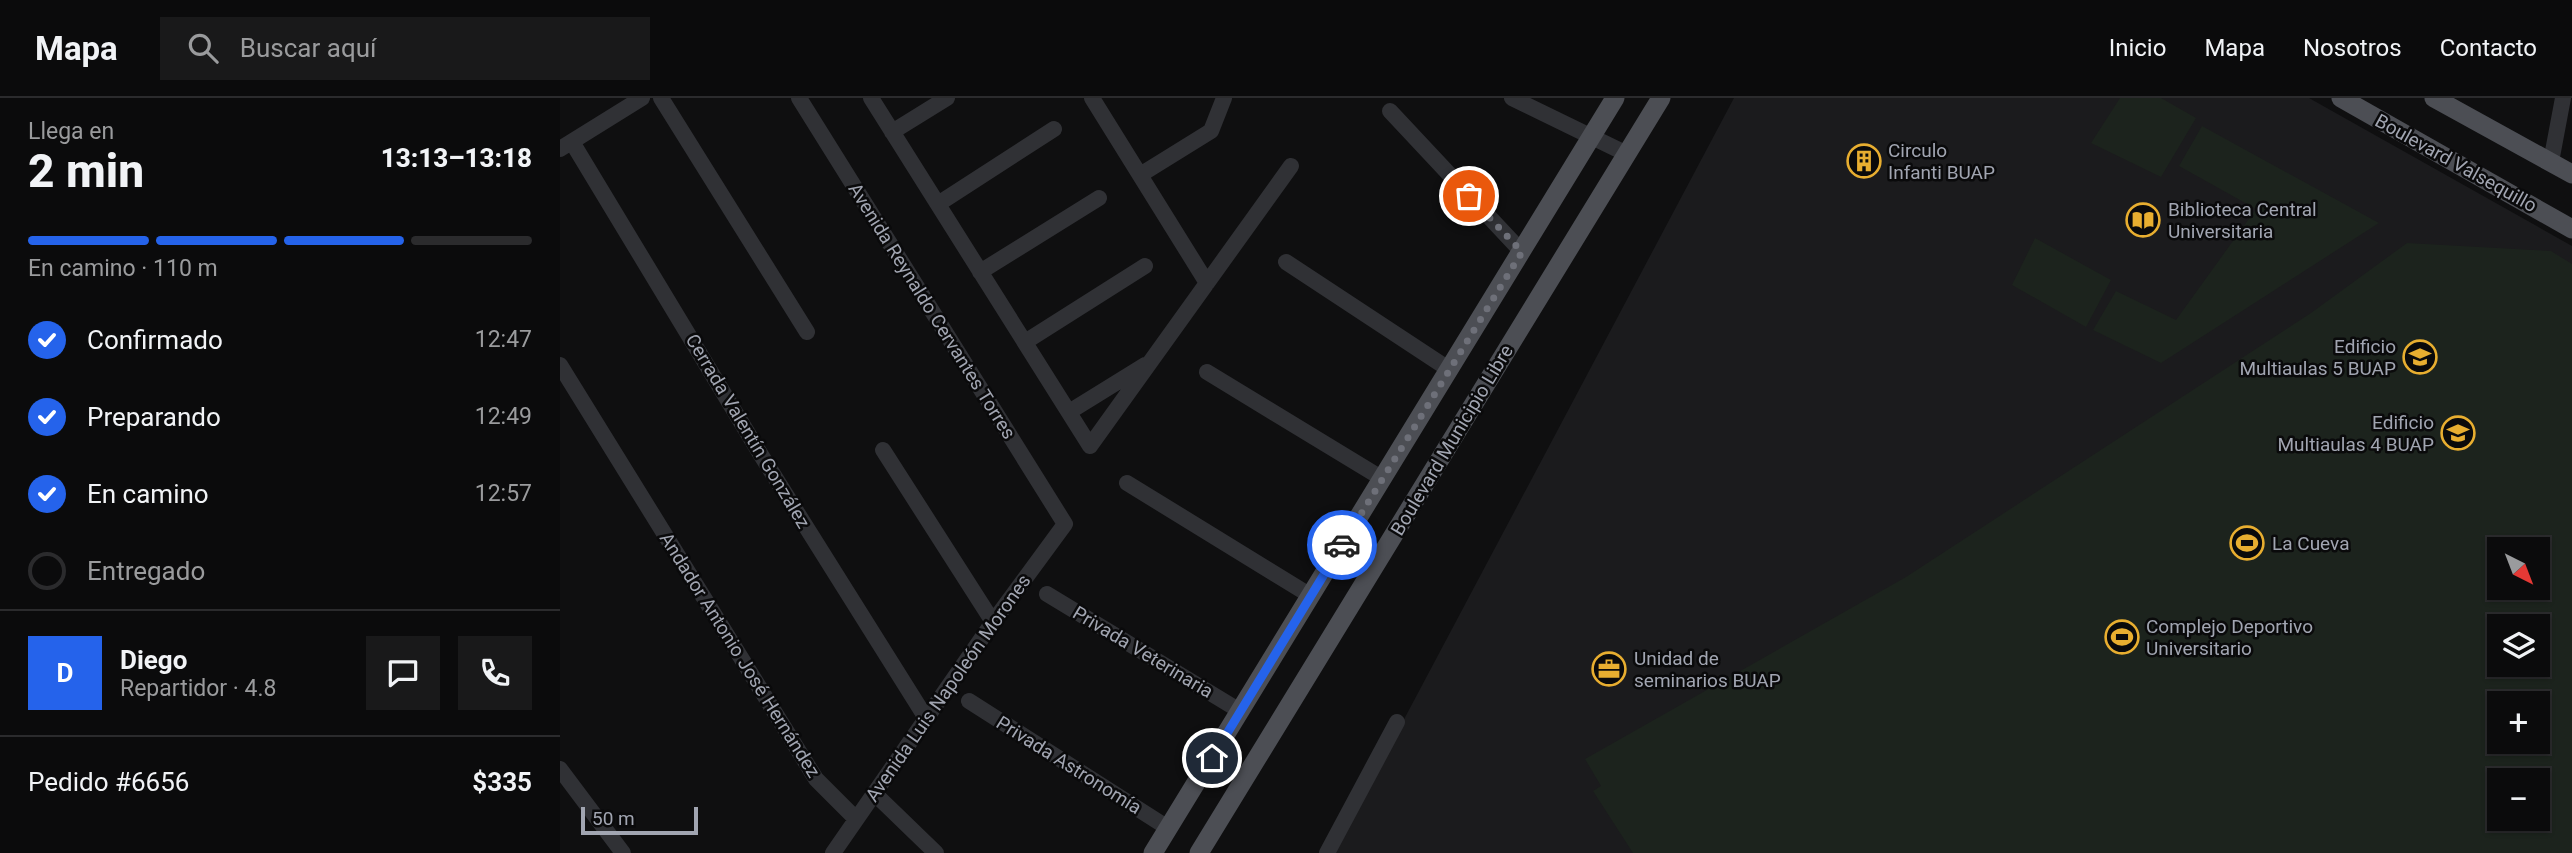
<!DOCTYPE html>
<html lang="es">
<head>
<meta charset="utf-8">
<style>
  :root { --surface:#0b0b0c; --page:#19191a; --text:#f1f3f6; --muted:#9a9b9d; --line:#2b2b2d; --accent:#2563eb }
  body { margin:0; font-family:Roboto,sans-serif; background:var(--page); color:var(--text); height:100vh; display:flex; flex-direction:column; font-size:26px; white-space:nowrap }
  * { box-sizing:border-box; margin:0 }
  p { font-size:23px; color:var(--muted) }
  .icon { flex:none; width:38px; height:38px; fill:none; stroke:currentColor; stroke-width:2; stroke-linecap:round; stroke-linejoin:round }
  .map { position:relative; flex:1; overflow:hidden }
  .sheet { display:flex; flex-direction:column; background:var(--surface); width:560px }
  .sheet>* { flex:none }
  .needle { width:46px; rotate:138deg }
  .buttons { position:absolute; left:1927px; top:439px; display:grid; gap:14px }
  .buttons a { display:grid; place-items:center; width:63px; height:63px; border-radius:0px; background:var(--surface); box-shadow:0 2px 5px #0004,0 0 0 2px var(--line); font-size:35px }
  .scale { position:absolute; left:21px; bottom:18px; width:117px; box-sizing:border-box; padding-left:7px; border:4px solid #a1a5b1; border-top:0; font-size:19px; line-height:24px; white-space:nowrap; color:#a1a5b1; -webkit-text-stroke:5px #0a0a0b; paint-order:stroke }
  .pin { position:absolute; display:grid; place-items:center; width:60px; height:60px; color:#fff; margin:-30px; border:4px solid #fff; border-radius:50%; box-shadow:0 2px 7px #0007 }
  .courier { position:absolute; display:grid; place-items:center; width:70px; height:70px; margin:-35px; border:5px solid #2563eb; border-radius:50%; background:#fff; color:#222; box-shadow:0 2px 9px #0007 }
  .overview em { font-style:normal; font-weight:800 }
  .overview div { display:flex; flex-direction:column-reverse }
  .overview { display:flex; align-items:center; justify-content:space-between; height:119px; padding:0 28px }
  h1 { font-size:46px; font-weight:800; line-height:52px }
  .bar { display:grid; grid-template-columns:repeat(4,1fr); gap:10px 7px; align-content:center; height:84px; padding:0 28px }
  .bar i { height:9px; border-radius:5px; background:var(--line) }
  .bar .current { background:var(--accent) }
  .bar p { grid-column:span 4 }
  .line { display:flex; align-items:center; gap:18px; padding:0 28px; border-top:2px solid var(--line) }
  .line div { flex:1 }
  .round { display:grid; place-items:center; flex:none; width:74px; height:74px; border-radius:0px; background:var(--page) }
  ol { padding:0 28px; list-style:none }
  li { display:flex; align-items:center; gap:21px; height:77px }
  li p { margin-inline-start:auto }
  li .icon { padding:7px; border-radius:50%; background:var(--accent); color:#fff; stroke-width:4 }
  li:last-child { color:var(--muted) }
  li i { width:38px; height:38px; border:4px solid var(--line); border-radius:50% }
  header { display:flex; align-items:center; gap:42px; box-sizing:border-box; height:98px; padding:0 35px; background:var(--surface); border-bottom:2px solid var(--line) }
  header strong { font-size:33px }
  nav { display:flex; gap:38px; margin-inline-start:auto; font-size:24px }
  .search { width:490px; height:63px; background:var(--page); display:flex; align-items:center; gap:18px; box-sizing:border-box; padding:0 24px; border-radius:0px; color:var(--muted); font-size:26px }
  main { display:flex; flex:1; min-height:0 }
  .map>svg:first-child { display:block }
</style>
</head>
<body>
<header>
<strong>Mapa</strong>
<div class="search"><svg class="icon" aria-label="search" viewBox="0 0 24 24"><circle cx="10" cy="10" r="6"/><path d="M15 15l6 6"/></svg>Buscar aquí</div>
<nav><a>Inicio</a><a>Mapa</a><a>Nosotros</a><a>Contacto</a></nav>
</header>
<main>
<section class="sheet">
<div class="overview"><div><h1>2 min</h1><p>Llega en</p></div><em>13:13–13:18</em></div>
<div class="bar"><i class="current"></i><i class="current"></i><i class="current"></i><i></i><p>En camino · 110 m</p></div>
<ol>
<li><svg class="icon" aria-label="check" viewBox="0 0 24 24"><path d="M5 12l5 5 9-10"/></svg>Confirmado<p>12:47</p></li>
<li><svg class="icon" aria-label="check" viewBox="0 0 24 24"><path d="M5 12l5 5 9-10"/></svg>Preparando<p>12:49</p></li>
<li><svg class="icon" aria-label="check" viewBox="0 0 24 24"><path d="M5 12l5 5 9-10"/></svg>En camino<p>12:57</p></li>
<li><i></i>Entregado</li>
</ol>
<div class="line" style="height:126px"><b class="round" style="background:var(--accent);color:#fff">D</b><div><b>Diego</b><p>Repartidor · 4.8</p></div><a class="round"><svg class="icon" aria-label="chat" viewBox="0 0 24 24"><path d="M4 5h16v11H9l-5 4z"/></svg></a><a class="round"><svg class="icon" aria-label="phone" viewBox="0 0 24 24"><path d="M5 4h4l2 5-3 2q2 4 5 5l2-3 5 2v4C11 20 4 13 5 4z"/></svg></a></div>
<div class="line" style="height:91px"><div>Pedido #6656</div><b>$335</b></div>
</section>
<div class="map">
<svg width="2012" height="755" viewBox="0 0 2012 755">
  <rect width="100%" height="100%" fill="#0f0f10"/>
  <!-- built -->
  <path fill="#1b1b1d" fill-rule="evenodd" d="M 1174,0 L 1749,0 L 2012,148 L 2012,755 L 773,755 ZM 1939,452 L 1978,452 L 1978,490 L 1939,490 ZM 1939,528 L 1978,528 L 1978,567 L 1939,567 ZM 1939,606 L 1978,606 L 1978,644 L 1939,644 ZM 1939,682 L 1978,682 L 1978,721 L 1939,721 Z"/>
  <!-- green -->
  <path fill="#1c231d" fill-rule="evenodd" d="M 1560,0 L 1601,0 L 1636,20 L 1601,79 L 1531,45 Z
    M 1642,28 L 1819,125 L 1601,265 L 1533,232 L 1556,193 L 1616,222 L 1696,111 L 1619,68 Z
    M 1475,140 L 1551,182 L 1526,229 L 1452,187 Z
    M 1847,145 L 1991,153 L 2012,166 L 2012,755 L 1073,755 L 1033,693 L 1041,688 L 1025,661 L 1346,479 L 1751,215 ZM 1939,452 L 1978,452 L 1978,490 L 1939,490 ZM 1939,528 L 1978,528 L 1978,567 L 1939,567 ZM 1939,606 L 1978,606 L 1978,644 L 1939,644 ZM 1939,682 L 1978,682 L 1978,721 L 1939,721 Z"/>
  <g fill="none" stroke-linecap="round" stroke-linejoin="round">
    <!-- minor -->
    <path stroke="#303135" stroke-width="16" d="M 101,0 L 247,234
      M 239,0 L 505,426 L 433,524 L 273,755
      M 311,0 L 530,348 L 731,68
      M 532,0 L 647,185
      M 952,0 L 1067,56
      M 830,13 L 962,154
      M 332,34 L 387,0
      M 12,44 L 201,357 L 366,620
      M 0,51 L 82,0
      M 1991,64 L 2003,0
      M 580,77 L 651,33 L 664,0
      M 378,106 L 494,31
      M 726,164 L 890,272
      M 420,174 L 539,100
      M 465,244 L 585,168
      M 0,267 L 256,681 L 296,721
      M 647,274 L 823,381
      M 509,314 L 585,267
      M 323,352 L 433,524
      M 567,385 L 751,498
      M 487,496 L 680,613
      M 409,603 L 608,730
      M 0,671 L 63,755
      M 314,695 L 376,755
      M 767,755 L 837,624"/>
    <!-- major -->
    <path stroke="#4c4e54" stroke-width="19" d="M 1781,0 L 2012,131
      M 1874,0 L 2012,76
      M 593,755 L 1055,0
      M 639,755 L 1101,0"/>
  </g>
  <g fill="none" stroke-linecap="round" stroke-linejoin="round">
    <!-- done -->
    <path stroke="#6e7079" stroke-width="7" stroke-dasharray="0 12.6" d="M 782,447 L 962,154 L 909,98"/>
    <!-- route -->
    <path stroke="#2563eb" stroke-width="9" d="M 652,660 L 782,447"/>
  </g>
  <!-- icons -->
  <defs>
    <symbol id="building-ring" viewBox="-11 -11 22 22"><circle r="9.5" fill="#0a0a0b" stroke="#e8ae30" stroke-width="1.5"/><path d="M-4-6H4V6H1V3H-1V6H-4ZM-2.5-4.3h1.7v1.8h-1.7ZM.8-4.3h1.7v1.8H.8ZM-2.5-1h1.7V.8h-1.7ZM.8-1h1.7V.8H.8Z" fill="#e8ae30"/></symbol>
    <symbol id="library-ring" viewBox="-11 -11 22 22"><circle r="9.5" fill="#0a0a0b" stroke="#e8ae30" stroke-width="1.5"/><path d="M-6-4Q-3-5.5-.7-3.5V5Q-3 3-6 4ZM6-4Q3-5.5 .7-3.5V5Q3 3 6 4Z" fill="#e8ae30"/></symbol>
    <symbol id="university-ring" viewBox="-11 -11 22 22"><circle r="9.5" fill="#0a0a0b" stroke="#e8ae30" stroke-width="1.5"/><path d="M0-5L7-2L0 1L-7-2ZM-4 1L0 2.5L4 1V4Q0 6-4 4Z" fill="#e8ae30"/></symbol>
    <symbol id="stadium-ring" viewBox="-11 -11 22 22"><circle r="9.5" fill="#0a0a0b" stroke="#e8ae30" stroke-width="1.5"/><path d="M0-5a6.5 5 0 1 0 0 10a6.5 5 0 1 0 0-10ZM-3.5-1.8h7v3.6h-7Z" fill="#e8ae30"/></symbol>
    <symbol id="office-ring" viewBox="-11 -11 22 22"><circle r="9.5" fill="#0a0a0b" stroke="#e8ae30" stroke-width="1.5"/><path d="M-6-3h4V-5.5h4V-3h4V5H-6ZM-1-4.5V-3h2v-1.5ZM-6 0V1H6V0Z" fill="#e8ae30"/></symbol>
  </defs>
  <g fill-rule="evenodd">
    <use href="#building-ring" x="1285" y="44" width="38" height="38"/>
    <use href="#library-ring" x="1564" y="103" width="38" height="38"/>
    <use href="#university-ring" x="1841" y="240" width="38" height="38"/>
    <use href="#university-ring" x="1879" y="316" width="38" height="38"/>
    <use href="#stadium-ring" x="1668" y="426" width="38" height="38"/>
    <use href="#stadium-ring" x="1543" y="520" width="38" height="38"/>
    <use href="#office-ring" x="1030" y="552" width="38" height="38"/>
  </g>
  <g text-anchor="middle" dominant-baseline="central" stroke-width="5" stroke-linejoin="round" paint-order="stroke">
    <!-- poi labels -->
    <g font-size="19" fill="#a1a5b1" stroke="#0a0a0b" text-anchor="start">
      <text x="1328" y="52">Circulo<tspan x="1328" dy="22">Infanti BUAP</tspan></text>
      <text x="1608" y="111">Biblioteca Central<tspan x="1608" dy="22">Universitaria</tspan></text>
      <text x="1836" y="248" text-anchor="end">Edificio<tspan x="1836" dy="22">Multiaulas 5 BUAP</tspan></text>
      <text x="1874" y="324" text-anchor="end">Edificio<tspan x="1874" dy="22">Multiaulas 4 BUAP</tspan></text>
      <text x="1712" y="445">La Cueva</text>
      <text x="1586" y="528">Complejo Deportivo<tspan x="1586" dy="22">Universitario</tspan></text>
      <text x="1074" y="560">Unidad de<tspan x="1074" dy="22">seminarios BUAP</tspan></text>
    </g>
    <!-- street labels -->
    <g font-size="19" fill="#a1a5b1" stroke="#0a0a0b">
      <text transform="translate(1896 65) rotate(29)">Boulevard Valsequillo</text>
      <text transform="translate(372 213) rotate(58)">Avenida Reynaldo Cervantes Torres</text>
      <text transform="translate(188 333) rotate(59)">Cerrada Valentín González</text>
      <text transform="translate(892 342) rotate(-59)">Boulevard Municipio Libre</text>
      <text transform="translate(583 554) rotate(31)">Privada Veterinaria</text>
      <text transform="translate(180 557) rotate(58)">Andador Antonio José Hernández</text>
      <text transform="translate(388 590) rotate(-55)">Avenida Luis Napoleón Morones</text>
      <text transform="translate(509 667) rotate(32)">Privada Astronomía</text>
    </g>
  </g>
</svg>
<div class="buttons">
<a><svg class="needle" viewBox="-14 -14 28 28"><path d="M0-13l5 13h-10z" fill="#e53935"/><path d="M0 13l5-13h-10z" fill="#9a9b9d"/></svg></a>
<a><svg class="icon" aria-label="layers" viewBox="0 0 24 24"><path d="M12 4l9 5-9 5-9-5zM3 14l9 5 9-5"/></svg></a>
<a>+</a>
<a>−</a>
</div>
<div class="scale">50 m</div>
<div class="pin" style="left:909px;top:98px;background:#ea580c"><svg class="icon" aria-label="bag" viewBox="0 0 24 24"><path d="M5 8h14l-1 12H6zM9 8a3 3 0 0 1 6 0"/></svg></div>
<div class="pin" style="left:652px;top:660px;background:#1f2937"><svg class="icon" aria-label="home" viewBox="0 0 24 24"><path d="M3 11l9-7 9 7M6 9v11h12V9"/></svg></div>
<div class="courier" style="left:782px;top:447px"><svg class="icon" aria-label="car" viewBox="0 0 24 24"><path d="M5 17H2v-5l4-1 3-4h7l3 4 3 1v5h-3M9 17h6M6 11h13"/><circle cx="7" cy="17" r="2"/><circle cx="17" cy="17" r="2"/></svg></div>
</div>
</main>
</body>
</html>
